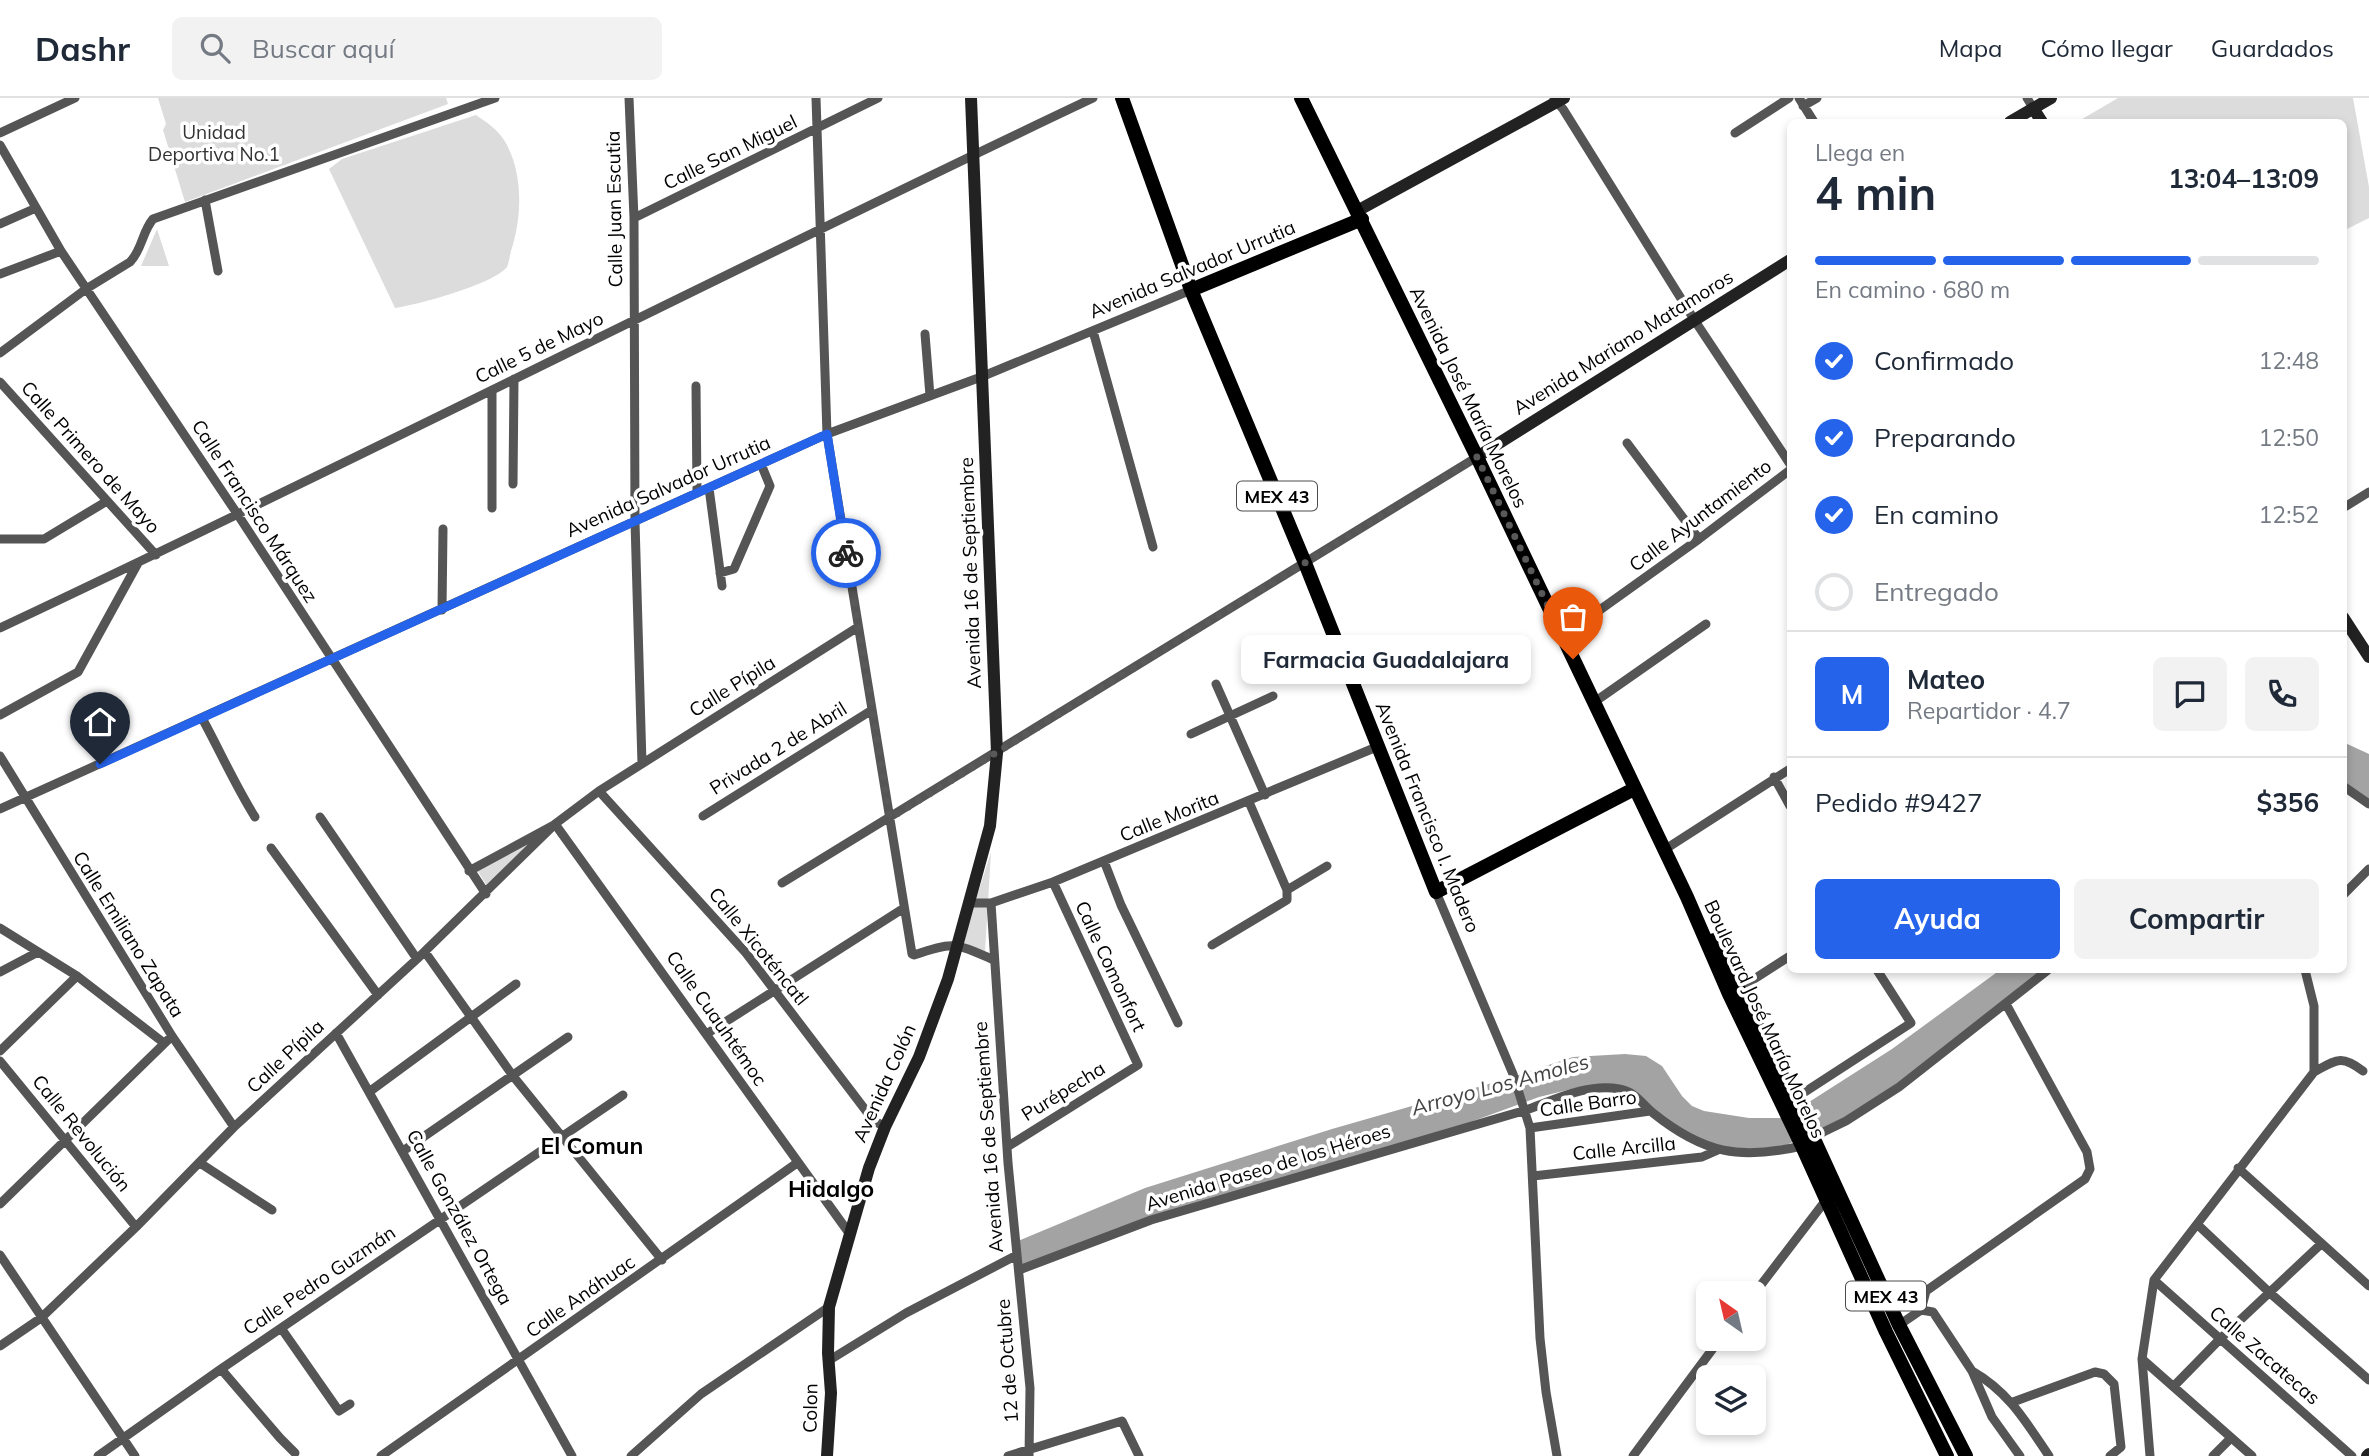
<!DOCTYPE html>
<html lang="es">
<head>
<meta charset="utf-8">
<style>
  :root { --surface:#fff; --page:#f2f2f3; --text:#1f2937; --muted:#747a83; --line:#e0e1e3; --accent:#2563eb }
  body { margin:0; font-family:Mulish,sans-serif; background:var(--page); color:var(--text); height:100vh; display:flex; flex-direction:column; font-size:26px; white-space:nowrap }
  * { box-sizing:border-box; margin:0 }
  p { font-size:23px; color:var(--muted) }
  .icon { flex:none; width:38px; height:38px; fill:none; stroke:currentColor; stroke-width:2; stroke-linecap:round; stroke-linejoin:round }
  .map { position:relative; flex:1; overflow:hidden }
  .details { position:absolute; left:1787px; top:21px; width:560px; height:854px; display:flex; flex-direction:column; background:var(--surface); border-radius:10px; box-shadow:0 4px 10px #0003 }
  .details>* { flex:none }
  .needle { width:46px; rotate:326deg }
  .buttons { position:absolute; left:1696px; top:1183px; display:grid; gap:14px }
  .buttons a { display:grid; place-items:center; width:70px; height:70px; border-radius:10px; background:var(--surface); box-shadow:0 4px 10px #0003; font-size:35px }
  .pin { position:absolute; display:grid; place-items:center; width:60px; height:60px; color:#fff; margin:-72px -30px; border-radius:50% 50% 50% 0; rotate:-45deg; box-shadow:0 0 7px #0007 }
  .pin .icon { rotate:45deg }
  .courier { position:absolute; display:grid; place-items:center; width:70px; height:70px; margin:-35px; border:5px solid #2563eb; border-radius:50%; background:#fff; color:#222; box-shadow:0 2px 9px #0007 }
  .bubble { position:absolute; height:49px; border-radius:10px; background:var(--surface); box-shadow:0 4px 10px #0003; font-size:23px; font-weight:700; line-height:49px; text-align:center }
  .headline em { font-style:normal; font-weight:700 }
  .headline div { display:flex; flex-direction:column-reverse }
  .headline { display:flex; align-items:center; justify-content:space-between; height:119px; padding:0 28px }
  h1 { font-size:46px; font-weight:700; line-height:52px }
  .bar { display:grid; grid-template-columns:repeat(4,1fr); gap:10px 7px; align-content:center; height:84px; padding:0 28px }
  .bar i { height:9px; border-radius:5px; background:var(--line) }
  .bar .current { background:var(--accent) }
  .bar p { grid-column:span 4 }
  .line { display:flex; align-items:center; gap:18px; padding:0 28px; border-top:2px solid var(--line) }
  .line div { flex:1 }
  .round { display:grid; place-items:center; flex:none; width:74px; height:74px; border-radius:10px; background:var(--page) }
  ol { padding:0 28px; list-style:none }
  li { display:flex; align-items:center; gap:21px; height:77px }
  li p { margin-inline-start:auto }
  li .icon { padding:7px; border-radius:50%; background:var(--accent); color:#fff; stroke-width:4 }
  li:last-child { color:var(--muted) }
  li i { width:38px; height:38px; border:4px solid var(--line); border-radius:50% }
  .primary-button { display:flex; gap:14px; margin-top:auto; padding:14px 28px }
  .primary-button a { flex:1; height:80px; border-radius:10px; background:var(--accent); color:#fff; font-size:28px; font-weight:700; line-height:80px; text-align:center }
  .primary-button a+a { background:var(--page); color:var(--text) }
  header { display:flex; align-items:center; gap:42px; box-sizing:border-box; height:98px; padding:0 35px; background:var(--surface); border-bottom:2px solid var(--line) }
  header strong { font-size:33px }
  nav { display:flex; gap:38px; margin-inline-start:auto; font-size:24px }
  .search { width:490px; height:63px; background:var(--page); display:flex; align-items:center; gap:18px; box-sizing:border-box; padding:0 24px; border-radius:10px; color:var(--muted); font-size:26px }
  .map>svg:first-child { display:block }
</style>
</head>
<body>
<header>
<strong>Dashr</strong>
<div class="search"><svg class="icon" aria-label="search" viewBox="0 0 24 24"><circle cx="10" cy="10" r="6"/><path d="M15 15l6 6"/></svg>Buscar aquí</div>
<nav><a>Mapa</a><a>Cómo llegar</a><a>Guardados</a></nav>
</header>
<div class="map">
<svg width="2369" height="1358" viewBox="0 0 2369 1358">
  <rect width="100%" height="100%" fill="#fff"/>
  <!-- green -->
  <path fill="#dcdcdc" d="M 158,0 L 446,0 L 448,6 L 185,104 L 163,32 L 166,26 Z
    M 2118,0 L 2353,0 L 2369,89 L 2369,120 L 2343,133 L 2343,24 L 2077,24 Z
    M 476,17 C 486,24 497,31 504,42 C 524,74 522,120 511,153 C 510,157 509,165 507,169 C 494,186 417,207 395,210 L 329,71 L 342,61 Z
    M 157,131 L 169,168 L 141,168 Z
    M 548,731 L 487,788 L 477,772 Z
    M 991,754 L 985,854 L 962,846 Z"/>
  <!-- water -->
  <path fill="#a3a3a3" d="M 2343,644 L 2369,656 L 2369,703 L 2343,685 Z
    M 2000,872 L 2042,872 L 1868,1008 L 1776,1052 L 1747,1055 L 1715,1049 L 1673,1027 L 1637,996 L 1580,989 L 1539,999 L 1435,1037 L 1340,1064 L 1020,1169 L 1018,1143 L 1145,1090 L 1332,1031 L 1506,981 L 1573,959 L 1625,956 L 1646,958 L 1662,968 L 1682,998 L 1692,1008 L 1704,1013 L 1749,1020 L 1784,1020 L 1892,951 Z"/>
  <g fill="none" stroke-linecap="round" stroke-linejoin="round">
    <!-- street -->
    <path stroke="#555" stroke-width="9" d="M 629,0 L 634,120 L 635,424 L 642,666
      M 816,0 L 827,336 L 912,856 L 914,857 C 955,843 955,845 994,862
      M 1799,0 L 1814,24
      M 2027,0 L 2033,10
      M 1554,1 L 1563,11 L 1695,223 L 1790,366
      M 1803,8 L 1817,0
      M 0,35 L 75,0
      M 1735,35 L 1789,0
      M 0,47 L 61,153 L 238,417 L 486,796
      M 205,102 L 218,173
      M 634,120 L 878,0
      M 0,126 L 36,110
      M 0,176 L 61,153
      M 1093,233 L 1153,449
      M 925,236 L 930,298
      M 0,255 L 86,191 L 130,164 C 142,152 142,134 153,121 L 495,0
      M 0,284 L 156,457
      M 696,288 L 697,395
      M 1627,345 L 1699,441
      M 513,386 L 514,281
      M 709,390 L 722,488
      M 492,410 L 492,292
      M 2343,410 L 2369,394
      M 0,441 L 44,441 L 107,403
      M 720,475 L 734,471 L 770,388 L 761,366
      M 442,512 L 443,431
      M 0,530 C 366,358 727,173 1093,0
      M 1562,539 L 1699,441 L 1790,372
      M 1216,586 L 1265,697
      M 1593,605 L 1706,526
      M 0,617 L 78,574 L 138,465
      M 202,620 C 220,653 235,687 255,719
      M 1191,636 L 1273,598
      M 0,658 L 172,938 L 234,1029
      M 1774,679 L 1790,708
      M 2343,688 L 2369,706
      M 599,693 L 746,855 L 873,1022 L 885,1029
      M 0,711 L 827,336 L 981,279 L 1191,192
      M 703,718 L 872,612
      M 320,719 L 417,861
      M 555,726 L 849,1135
      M 271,750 L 378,897
      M 1664,752 L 1790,671
      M 1104,763 L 1121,807 L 1178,925
      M 469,773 L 554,727
      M 782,785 L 1477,359
      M 1287,792 L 1327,768
      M 1436,794 L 1513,976 L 1530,1030 L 1540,1240 L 1546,1294 L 1557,1358
      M 2343,797 L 2369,771
      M 969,805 L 991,805 L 1053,784 L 1379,648
      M 991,805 L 1008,1065 L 1030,1290 L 1029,1358
      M 0,830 L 77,878 L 164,945
      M 1212,847 L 1287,802 L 1287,792 L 1249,704
      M 425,854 L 513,978 L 662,1162
      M 0,874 L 38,854
      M 1737,892 L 1790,858
      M 336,935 L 572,1358
      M 708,935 L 904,810
      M 0,953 L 77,878
      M 0,963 L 136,1129
      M 2314,974 C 2336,962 2341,956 2363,973
      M 369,994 L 516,886
      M 1794,1001 L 1911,925 L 1877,872
      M 1530,1030 L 1650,1013
      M 1813,1039 L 1846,1023 L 1899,989 L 2048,872
      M 1007,1049 L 1138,967 L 1053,784
      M 403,1053 L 568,939
      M 200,1065 L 272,1112
      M 2238,1070 L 2369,1188
      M 1533,1078 L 1702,1059 L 1718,1052
      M 0,1106 L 172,938
      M 2198,1127 L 2270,1195 L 2369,1282
      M 0,1157 L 135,1358
      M 1019,1172 L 1151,1122 L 1526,1012 C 1554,1002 1588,985 1619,991 C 1636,994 1641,1005 1653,1015 C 1704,1056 1740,1062 1802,1048
      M 2154,1182 L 2352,1358
      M 1754,1196 L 1829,1098
      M 1921,1212 L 1926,1193 L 2085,1081 L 2090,1071 L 2087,1054 L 2006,906
      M 1899,1227 L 1921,1212 L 1933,1214 L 1972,1273 L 1992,1319 L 2020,1358
      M 281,1230 L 339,1313 L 350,1306
      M 0,1248 L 41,1220 L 136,1129 L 234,1029 L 417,861 L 555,726 L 599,693 L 858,529
      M 2142,1261 L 2252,1358
      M 828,1263 L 906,1215 L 1017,1157
      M 221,1271 L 280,1340 L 295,1355
      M 1972,1273 C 2009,1294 2026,1324 2049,1358
      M 2174,1288 L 2220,1241 L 2321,1146
      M 2013,1304 L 2095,1274 L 2104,1276 L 2114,1286 L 2121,1349 L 2110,1358
      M 98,1358 L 221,1271 L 623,997
      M 381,1358 L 797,1065
      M 631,1358 L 701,1296 L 829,1209
      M 1008,1358 L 1122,1323 L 1139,1358
      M 1633,1358 L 1720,1241
      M 2150,1358 L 2142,1261 L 2154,1182 L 2314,974 L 2314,908 L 2305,872
      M 2213,1358 L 2231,1340"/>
    <!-- secondary -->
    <path stroke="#222" stroke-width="12" d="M 2033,10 L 2042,24
      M 2010,24 L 2051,0
      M 1357,113 L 1564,0
      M 1477,359 L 1790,162
      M 2343,519 L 2369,559
      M 827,1358 L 831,1295 L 828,1255 L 829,1209 L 869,1070 L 885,1029 L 919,959 L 948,881 L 990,728 L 997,655 L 971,0
      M 2367,1358 L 2369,1356"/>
    <!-- primary -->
    <path stroke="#000" stroke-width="14" d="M 1122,0 L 1191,192 L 1305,465 L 1436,794 L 1634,691
      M 1301,0 L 1477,359 L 1687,799 L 1729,896 L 1802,1048 L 1886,1234 L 1947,1358
      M 1191,192 L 1362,121
      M 1714,842 L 1813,1039 L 1899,1227 L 1966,1358"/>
  </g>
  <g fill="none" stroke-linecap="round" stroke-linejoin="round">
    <!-- done -->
    <path stroke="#595959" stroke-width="7" stroke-dasharray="0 12.6" d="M 846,455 L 890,720 L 1477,359 L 1573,561"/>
    <!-- route -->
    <path stroke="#2563eb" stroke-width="9" d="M 100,666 L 827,336 L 846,455"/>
  </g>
  <g text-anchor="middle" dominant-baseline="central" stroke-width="7" stroke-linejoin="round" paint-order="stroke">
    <!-- shield labels -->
    <g fill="#fff" stroke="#4c4c4c" stroke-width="2">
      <rect x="1237" y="383.5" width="80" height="29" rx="5"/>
      <rect x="1846" y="1183.5" width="80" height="29" rx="5"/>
    </g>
    <g font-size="18" font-weight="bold" fill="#000">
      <text x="1277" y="398">MEX 43</text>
      <text x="1886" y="1198">MEX 43</text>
    </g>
    <!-- park labels -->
    <g font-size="19" fill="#333" stroke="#fff">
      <text x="214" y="34">Unidad<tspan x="214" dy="22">Deportiva No.1</tspan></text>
    </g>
    <!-- street labels -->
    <g font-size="19" fill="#000" stroke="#fff">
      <text transform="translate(730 54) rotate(-26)">Calle San Miguel</text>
      <text transform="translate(614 111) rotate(-91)">Calle Juan Escutia</text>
      <text transform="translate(1192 171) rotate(-23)">Avenida Salvador Urrutia</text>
      <text transform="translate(1623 244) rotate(-32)">Avenida Mariano Matamoros</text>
      <text transform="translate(539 249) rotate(-26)">Calle 5 de Mayo</text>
      <text transform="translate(1469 299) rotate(64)">Avenida José María Morelos</text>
      <text transform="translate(91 359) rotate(48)">Calle Primero de Mayo</text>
      <text transform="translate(668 388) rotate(-24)">Avenida Salvador Urrutia</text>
      <text transform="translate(255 413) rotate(57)">Calle Francisco Márquez</text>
      <text transform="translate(1700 417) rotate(-37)">Calle Ayuntamiento</text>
      <text transform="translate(970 475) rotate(-92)">Avenida 16 de Septiembre</text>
      <text transform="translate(732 588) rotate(-32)">Calle Pípila</text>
      <text transform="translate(778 650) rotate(-32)">Privada 2 de Abril</text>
      <text transform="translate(1169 718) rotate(-22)">Calle Morita</text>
      <text transform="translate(1428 719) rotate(68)">Avenida Francisco I. Madero</text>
      <text transform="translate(129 836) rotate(58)">Calle Emiliano Zapata</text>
      <text transform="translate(759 848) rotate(51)">Calle Xicoténcatl</text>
      <text transform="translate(1111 868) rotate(65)">Calle Comonfort</text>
      <text transform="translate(717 920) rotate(55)">Calle Cuauhtémoc</text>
      <text transform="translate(1765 921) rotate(65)">Boulevard José María Morelos</text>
      <text transform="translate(285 958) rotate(-43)">Calle Pípila</text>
      <text transform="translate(884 985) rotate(-66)">Avenida Colón</text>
      <text transform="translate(1063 993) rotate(-32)">Purépecha</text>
      <text transform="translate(1588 1005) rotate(-8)">Calle Barro</text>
      <text transform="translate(82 1035) rotate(51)">Calle Revolución</text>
      <text transform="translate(988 1039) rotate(-94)">Avenida 16 de Septiembre</text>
      <text transform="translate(1624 1050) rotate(-6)">Calle Arcilla</text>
      <text transform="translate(1268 1069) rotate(-17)">Avenida Paseo de los Héroes</text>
      <text transform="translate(460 1119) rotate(61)">Calle González Ortega</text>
      <text transform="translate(319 1182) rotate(-34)">Calle Pedro Guzmán</text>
      <text transform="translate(580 1198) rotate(-35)">Calle Anáhuac</text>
      <text transform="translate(2265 1257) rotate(41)">Calle Zacatecas</text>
      <text transform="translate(1007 1263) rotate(-94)">12 de Octubre</text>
      <text transform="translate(810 1310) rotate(-89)">Colon</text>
    </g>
    <!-- water labels -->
    <g font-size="21" font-style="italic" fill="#444" stroke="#fff">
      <text transform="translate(1500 986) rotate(-15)">Arroyo Los Amoles</text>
    </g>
    <!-- quarter labels -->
    <g font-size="23" font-weight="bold" fill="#000" stroke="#fff">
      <text x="592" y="1047">El Comun</text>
      <text x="831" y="1090">Hidalgo</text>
    </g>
  </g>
</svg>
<div class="buttons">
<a><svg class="needle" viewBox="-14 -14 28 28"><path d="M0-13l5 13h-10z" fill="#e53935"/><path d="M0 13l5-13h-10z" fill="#747a83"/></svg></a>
<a><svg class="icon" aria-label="layers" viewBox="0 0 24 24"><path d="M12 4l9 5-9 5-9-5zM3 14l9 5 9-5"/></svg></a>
</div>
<div class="pin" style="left:1573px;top:561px;background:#ea580c"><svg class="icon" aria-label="bag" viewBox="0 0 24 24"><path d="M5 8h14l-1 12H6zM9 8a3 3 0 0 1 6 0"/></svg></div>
<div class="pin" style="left:100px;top:666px;background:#1f2937"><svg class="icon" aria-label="home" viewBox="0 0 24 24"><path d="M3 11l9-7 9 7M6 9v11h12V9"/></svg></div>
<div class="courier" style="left:846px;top:455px"><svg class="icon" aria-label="bike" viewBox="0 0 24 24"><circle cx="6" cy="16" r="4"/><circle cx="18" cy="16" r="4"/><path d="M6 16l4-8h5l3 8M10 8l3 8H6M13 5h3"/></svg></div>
<div class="bubble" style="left:1241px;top:537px;width:290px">Farmacia Guadalajara</div>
<section class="details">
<div class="headline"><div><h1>4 min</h1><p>Llega en</p></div><em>13:04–13:09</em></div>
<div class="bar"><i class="current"></i><i class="current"></i><i class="current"></i><i></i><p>En camino · 680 m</p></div>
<ol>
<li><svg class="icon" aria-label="check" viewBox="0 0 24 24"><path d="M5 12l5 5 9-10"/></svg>Confirmado<p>12:48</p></li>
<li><svg class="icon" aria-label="check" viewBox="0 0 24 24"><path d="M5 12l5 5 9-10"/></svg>Preparando<p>12:50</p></li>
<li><svg class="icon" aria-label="check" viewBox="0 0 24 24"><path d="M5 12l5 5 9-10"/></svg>En camino<p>12:52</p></li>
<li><i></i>Entregado</li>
</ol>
<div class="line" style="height:126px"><b class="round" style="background:var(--accent);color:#fff">M</b><div><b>Mateo</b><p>Repartidor · 4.7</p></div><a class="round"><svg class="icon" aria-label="chat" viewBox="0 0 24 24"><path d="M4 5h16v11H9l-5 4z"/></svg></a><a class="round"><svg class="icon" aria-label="phone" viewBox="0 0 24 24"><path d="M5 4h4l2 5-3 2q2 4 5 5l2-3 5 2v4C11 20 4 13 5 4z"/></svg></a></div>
<div class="line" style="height:91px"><div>Pedido #9427</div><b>$356</b></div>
<div class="primary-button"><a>Ayuda</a><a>Compartir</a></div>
</section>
</div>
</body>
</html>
